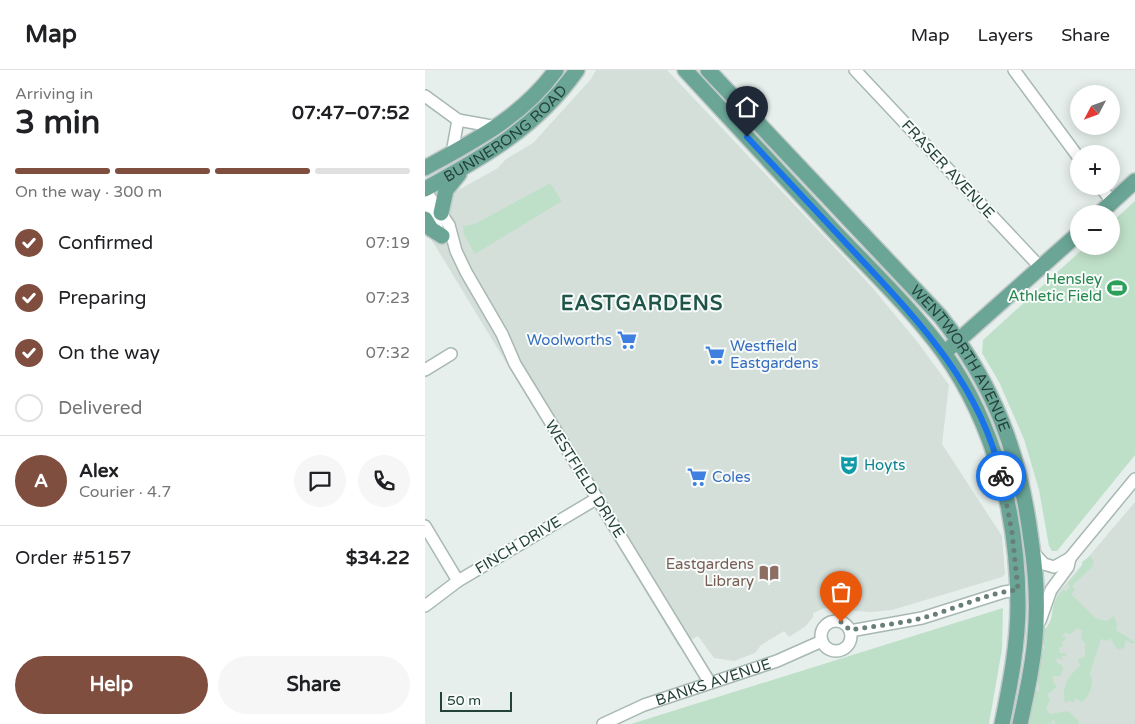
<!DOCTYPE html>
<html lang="en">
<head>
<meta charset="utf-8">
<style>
  :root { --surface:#fff; --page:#f6f6f6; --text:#202124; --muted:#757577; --line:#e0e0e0; --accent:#7f4e3f }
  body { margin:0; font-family:"Varela Round",sans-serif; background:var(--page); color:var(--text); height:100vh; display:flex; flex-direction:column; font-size:19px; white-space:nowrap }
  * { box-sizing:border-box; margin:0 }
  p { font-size:16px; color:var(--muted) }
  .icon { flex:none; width:28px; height:28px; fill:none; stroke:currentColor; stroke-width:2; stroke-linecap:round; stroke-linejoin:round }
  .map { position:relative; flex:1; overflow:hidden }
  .panel { display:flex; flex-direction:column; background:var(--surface); width:425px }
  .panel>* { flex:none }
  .needle { width:32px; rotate:229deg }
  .tools { position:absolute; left:645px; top:15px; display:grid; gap:10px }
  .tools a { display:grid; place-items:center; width:50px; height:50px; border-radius:50%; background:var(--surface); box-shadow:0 2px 12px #0003; font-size:25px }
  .scale { position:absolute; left:15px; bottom:12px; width:72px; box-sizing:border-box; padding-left:5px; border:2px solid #24423a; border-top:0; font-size:14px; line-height:18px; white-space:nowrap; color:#24423a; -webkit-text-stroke:4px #f7fbf9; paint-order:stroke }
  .pin { position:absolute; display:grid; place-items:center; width:42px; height:42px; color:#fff; margin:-51px -21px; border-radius:50% 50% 50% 0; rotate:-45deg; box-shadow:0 0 5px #0007 }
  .pin .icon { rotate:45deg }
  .courier { position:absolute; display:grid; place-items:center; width:50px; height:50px; margin:-25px; border:4px solid #1a73e8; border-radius:50%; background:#fff; color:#222; box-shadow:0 1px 6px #0007 }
  .headline em { font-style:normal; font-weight:700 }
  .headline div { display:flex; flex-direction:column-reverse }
  .headline { display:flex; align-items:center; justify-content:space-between; height:85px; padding:0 15px }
  h1 { font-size:32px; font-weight:700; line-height:38px }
  .bar { display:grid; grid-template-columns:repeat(4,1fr); gap:8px 5px; align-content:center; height:60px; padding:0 15px }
  .bar i { height:6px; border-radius:4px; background:var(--line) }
  .bar .current { background:var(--accent) }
  .bar p { grid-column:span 4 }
  .line { display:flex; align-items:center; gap:12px; padding:0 15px; border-top:1px solid var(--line) }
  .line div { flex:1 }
  .round { display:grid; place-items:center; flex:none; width:52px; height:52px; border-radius:26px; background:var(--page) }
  ol { padding:0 15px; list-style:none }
  li { display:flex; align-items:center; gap:15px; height:55px }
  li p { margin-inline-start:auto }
  li .icon { padding:5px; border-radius:50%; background:var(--accent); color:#fff; stroke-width:4 }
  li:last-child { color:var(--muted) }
  li i { width:28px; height:28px; border:2px solid var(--line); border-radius:50% }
  .button { display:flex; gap:10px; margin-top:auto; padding:10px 15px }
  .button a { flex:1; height:58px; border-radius:30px; background:var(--accent); color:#fff; font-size:20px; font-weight:700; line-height:58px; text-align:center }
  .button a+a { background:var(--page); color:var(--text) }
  header { display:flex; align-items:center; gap:30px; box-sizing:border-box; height:70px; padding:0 25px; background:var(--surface); border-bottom:1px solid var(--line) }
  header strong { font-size:24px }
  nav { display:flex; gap:28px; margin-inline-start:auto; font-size:18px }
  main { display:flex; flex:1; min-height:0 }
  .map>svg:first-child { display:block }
</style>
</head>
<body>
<header>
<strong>Map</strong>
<nav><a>Map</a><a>Layers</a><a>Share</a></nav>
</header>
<main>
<section class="panel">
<div class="headline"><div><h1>3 min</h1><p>Arriving in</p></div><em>07:47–07:52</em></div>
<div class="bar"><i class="current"></i><i class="current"></i><i class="current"></i><i></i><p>On the way · 300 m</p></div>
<ol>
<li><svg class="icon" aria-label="check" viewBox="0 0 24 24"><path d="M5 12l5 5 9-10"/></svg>Confirmed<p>07:19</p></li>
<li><svg class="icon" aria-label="check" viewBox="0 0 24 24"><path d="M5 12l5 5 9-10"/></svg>Preparing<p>07:23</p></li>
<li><svg class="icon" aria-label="check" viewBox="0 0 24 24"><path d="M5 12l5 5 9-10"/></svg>On the way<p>07:32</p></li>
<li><i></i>Delivered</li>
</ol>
<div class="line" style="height:90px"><b class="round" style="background:var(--accent);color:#fff">A</b><div><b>Alex</b><p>Courier · 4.7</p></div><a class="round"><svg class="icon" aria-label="chat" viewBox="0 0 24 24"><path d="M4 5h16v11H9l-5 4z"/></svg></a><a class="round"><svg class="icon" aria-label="phone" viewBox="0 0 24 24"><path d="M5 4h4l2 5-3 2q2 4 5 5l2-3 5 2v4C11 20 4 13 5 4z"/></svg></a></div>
<div class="line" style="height:65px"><div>Order #5157</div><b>$34.22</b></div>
<div class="button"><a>Help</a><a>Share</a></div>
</section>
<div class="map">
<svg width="710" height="654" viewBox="0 0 710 654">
  <rect width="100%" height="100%" fill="#e6efeb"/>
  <!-- built -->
  <path fill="#d4dfda" d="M 171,0 L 242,0 L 446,216 L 494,274 L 524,315 L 517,374 L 577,466 L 580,504 L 577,507 L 467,540 L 446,542 L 417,540 L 412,536 L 400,538 L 388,543 L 388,547 L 381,556 L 364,567 L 359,561 L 336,575 L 330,583 L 309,591 L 289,588 L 273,566 L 254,577 L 0,159 L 0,153 L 26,136 L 28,123 L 73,98 L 81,89 L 108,73 L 166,9 Z
    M 710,432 L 710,654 L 604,654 L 632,524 Z"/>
  <!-- green -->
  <path fill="#bfe0c8" d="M 125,113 L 137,131 L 50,184 L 39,165 L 38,156 L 50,154 Z
    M 710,131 L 710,385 L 632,481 L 627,481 L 624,476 L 614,420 L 599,369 L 574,312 L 557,283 L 558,270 L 661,176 L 686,176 L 686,153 Z
    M 665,486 L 669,492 L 666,498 L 647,516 L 650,520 L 646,524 L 670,548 L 682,551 L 689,546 L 692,555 L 691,560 L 710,572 L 707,574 L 701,570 L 699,578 L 693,580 L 685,568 L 683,571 L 676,569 L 665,603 C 670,612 665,626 657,632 L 649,628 L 650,632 L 644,631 L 640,633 C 636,617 643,606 655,596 L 653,589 L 660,587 L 660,574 L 656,569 L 657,561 L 652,558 L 646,564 L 639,563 L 637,566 L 641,567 L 640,570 L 637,572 L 638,576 L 634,578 L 635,583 L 641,583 L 641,586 L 637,586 L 638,590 L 631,588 L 632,593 L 637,595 L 638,600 L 635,606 L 628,606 L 628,612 L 632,616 L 625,623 L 622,623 L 625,630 L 621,639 L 625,644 L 643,641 L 654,651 L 653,654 L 630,654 L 629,649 L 626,654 L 599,654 L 604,649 L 610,619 L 614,622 L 612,603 L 619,576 L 615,570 L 619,568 L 614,559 L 621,558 C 632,545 622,535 638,520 L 641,521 L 645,517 L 643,513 L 657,496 L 657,492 Z
    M 578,538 L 577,579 L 564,654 L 206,654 Z"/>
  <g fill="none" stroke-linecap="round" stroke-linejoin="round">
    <defs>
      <g id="minor">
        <path d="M 430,0 L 616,198"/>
        <path d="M 589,0 L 654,88"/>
        <path d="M 0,26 L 33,50"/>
        <path d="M 27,83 L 33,50 L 72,57"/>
        <path d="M 675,116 L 687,132"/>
        <path d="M 0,120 L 24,155 L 31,181 L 41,202 L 77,264 L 90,294 L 285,613"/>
        <path d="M 0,135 L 12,157"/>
        <path d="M 0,300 L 26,284"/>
        <path d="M 0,456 L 33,511"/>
        <path d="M 608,482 L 619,494 L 629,497 L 645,488 L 710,409"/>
        <path d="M 0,536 L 33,511 L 171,429"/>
        <path d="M 615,551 L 626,520 L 643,497 L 645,488"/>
        <circle cx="411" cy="566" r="15"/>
        <path d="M 425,561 L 497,548 L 579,522 L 593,520"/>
        <path id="s1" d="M 178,654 L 219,635 L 352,591 L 397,571"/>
      </g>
      <g id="major">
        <path d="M 260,0 C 310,54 360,108 410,162 C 447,201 487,239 519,283 C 570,355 593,447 593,535 C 593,575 585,615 577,654"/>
        <path id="s2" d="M 283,0 L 515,246 C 569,315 595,383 606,470 C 611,502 613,536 610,568 C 608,597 601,626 595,654"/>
        <path d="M 0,98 C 49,71 97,47 131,0"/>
        <path id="s3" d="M 0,119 C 60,86 112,57 152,0"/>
        <path d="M 16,143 L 21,120 L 34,104"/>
        <path d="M 674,144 L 710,111"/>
        <path d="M 0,149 L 6,159 L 17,166"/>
        <path d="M 526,277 L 654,163"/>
      </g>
    </defs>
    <!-- minor casing -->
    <use href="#minor" stroke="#a8b8b2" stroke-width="14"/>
    <!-- major casing -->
    <use href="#major" stroke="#c2cac8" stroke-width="18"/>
    <!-- minor -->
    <use href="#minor" stroke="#fff" stroke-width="11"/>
    <!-- major -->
    <use href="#major" stroke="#6aa596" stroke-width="15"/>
  </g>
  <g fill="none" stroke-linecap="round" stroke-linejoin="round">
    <!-- done -->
    <path stroke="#687f78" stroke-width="5" stroke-dasharray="0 9" d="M 416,552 L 425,560 C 449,556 474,554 497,548 C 529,540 560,523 593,520 L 587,462 L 576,406"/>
    <!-- route -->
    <path stroke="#1a73e8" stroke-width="6" d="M 322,67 C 359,107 396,146 433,186 C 494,251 556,316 576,406"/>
  </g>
  <!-- icons -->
  <defs>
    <symbol id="stadium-bare" viewBox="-9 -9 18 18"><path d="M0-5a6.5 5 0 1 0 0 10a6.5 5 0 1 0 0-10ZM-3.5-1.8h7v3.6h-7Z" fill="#2e9e5b" stroke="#f7fbf9" stroke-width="2.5" paint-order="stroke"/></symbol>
    <symbol id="supermarket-bare" viewBox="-9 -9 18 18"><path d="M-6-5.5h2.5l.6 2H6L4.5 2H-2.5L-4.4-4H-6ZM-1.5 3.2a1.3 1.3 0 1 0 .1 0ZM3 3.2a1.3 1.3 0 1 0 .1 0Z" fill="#3f7fe0" stroke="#f7fbf9" stroke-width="2.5" paint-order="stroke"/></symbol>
    <symbol id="theatre-bare" viewBox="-9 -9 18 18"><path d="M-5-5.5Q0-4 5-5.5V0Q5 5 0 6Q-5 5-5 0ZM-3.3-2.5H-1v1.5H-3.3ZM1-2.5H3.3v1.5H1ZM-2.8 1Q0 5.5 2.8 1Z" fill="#0f9aa8" stroke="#f7fbf9" stroke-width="2.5" paint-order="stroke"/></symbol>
    <symbol id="library-bare" viewBox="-9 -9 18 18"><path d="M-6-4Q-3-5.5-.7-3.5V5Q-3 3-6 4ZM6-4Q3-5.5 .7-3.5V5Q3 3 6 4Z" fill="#8d6e63" stroke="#f7fbf9" stroke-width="2.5" paint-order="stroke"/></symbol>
  </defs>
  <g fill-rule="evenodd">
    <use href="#stadium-bare" x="678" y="204" width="28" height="28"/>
    <use href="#supermarket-bare" x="188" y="256" width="28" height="28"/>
    <use href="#supermarket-bare" x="276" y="271" width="28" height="28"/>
    <use href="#theatre-bare" x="410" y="381" width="28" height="28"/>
    <use href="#supermarket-bare" x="258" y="393" width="28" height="28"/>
    <use href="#library-bare" x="330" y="489" width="28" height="28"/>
  </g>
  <g text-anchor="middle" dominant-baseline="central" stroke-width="4" stroke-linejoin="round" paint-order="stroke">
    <!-- street labels -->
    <g font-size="15" fill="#24423a" stroke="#f7fbf9">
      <text stroke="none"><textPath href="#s3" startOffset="98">BUNNERONG ROAD</textPath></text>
      <text transform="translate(523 99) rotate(47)">FRASER AVENUE</text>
      <text stroke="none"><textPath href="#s2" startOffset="385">WENTWORTH AVENUE</textPath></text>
      <text transform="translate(160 409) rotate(58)">WESTFIELD DRIVE</text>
      <text transform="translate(93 475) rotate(-31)">FINCH DRIVE</text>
      <text stroke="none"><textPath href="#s1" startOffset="118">BANKS AVENUE</textPath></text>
    </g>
    <!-- leisure labels -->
    <g font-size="15" fill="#27864d" stroke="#f7fbf9" text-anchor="end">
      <text x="677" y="209">Hensley<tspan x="677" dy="17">Athletic Field</tspan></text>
    </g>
    <!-- shop labels -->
    <g font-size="15" fill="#366cbe" stroke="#f7fbf9" text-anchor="start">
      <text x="187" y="270" text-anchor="end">Woolworths</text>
      <text x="305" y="276">Westfield<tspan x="305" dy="17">Eastgardens</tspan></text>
      <text x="287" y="407">Coles</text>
    </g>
    <!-- culture labels -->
    <g font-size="15" fill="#0d838f" stroke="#f7fbf9" text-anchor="start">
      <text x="439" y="395">Hoyts</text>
    </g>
    <!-- education labels -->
    <g font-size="15" fill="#785e54" stroke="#f7fbf9" text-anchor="end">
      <text x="329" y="494">Eastgardens<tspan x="329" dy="17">Library</tspan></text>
    </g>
    <!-- district labels -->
    <g font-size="20" font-weight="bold" letter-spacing="1" fill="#1f5548" stroke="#f7fbf9">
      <text x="217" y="234">EASTGARDENS</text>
    </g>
  </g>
</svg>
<div class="tools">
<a><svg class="needle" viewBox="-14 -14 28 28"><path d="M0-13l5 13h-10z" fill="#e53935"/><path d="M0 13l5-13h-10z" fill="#757577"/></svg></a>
<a>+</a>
<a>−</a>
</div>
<div class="scale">50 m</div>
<div class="pin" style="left:416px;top:552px;background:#ea580c"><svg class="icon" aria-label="bag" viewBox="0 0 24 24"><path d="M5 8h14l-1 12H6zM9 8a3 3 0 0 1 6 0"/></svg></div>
<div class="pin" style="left:322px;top:67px;background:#1f2937"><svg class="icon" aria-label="home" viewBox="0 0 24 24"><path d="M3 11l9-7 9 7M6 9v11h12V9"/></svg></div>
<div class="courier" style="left:576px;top:406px"><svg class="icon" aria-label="bike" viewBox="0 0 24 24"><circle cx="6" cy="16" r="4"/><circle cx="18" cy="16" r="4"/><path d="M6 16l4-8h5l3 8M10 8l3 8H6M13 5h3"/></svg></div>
</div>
</main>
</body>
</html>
